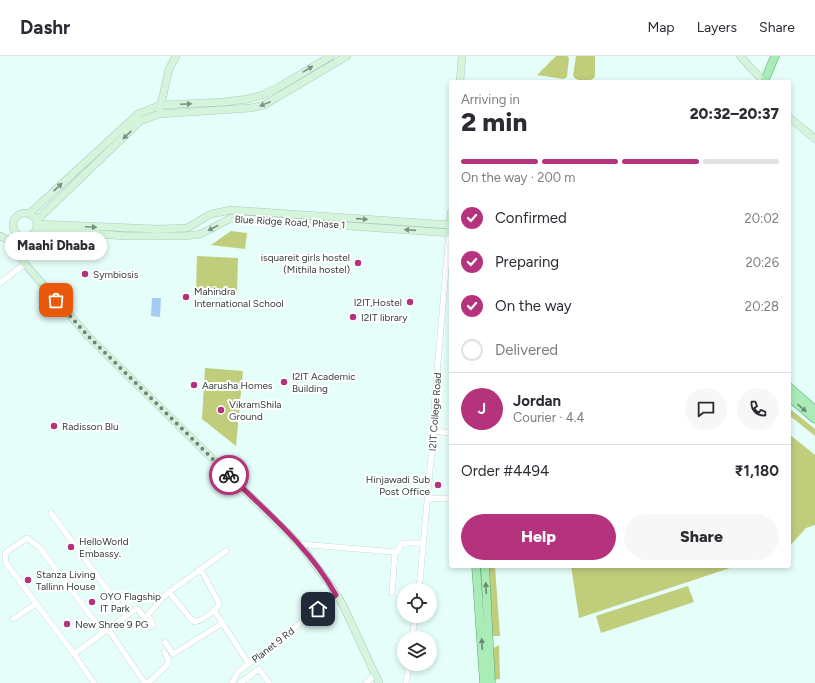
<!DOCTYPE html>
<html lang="en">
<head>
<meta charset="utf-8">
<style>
  :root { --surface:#fff; --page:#f7f7f7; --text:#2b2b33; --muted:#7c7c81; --line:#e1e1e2; --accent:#b5337c }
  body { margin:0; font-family:Figtree,sans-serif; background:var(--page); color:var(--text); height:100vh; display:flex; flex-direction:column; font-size:15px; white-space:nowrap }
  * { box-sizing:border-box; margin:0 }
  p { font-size:13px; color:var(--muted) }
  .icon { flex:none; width:22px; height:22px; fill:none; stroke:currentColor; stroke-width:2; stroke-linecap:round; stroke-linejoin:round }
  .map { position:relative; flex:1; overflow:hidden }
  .details { position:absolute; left:449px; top:24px; width:342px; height:488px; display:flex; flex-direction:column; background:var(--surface); border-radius:4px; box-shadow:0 2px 6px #0003 }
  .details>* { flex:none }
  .tools { position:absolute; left:397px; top:527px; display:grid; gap:8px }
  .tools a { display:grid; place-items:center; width:40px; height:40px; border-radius:50%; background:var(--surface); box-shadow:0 2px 6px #0003; font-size:20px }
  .pin { position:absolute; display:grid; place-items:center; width:34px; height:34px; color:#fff; margin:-17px; border-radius:8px; box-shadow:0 2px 6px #0006 }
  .courier { position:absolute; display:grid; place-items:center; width:40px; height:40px; margin:-20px; border:3px solid #b5337c; border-radius:50%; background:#fff; color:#222; box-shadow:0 1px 5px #0007 }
  .bubble { position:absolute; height:28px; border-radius:14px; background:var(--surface); box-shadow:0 2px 6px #0003; font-size:13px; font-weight:800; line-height:28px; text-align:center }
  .head em { font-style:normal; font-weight:800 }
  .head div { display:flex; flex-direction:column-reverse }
  .head { display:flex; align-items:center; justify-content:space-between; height:68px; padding:0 12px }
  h1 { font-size:26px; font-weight:800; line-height:30px }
  .bar { display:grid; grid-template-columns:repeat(4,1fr); gap:6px 4px; align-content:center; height:48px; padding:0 12px }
  .bar i { height:5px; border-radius:3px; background:var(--line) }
  .bar .on { background:var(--accent) }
  .bar p { grid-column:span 4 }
  .line { display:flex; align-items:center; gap:10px; padding:0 12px; border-top:1px solid var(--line) }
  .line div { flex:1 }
  .round { display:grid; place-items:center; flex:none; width:42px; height:42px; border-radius:21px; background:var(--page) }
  ol { padding:0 12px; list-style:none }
  li { display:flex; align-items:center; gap:12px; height:44px }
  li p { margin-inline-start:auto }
  li .icon { padding:4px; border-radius:50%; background:var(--accent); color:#fff; stroke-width:4 }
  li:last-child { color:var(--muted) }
  li i { width:22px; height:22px; border:2px solid var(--line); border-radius:50% }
  .action { display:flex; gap:8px; margin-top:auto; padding:8px 12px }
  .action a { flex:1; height:46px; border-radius:24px; background:var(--accent); color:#fff; font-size:16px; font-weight:800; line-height:46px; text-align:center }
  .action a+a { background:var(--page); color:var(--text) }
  header { display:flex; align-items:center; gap:24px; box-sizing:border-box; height:56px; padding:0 20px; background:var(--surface); border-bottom:1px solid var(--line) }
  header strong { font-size:19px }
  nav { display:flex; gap:22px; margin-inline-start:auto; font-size:14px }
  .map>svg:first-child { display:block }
</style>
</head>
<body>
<header>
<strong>Dashr</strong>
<nav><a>Map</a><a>Layers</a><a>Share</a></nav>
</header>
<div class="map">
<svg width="815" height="627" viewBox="0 0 815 627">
  <rect width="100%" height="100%" fill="#e5fef9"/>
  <!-- green -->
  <path fill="#c0cd7b" d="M 556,0 L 567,0 L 569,2 L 567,21 L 564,23 L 537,19 Z
    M 576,0 L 595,0 L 595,21 L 593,23 C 587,26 577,26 573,20 Z
    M 231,175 L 247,177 L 245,193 L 211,189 Z
    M 197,200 L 238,202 L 237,236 L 196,233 Z
    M 205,312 L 243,315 L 236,390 L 202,363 Z
    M 789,352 L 815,373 L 815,380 L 789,359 Z
    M 789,378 L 815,399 L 815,469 L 806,472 L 789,491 Z
    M 489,510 L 495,510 L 500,580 L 491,580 Z
    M 571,510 L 736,510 L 579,562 Z
    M 688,530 L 694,546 L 601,577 L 596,560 Z
    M 499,589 L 500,623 L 493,624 L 492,593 Z"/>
  <!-- water -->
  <path fill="#a5cbf3" d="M 152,242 L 161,242 L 160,261 L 151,260 Z"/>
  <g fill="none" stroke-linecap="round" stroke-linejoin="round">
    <defs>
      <path id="street" d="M 0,227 L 25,208
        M 433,375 L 451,377
        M 427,442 L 451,443
        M 51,457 L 126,559
        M 299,488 L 395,496 L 398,495 L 400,490 L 403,487 L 424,487
        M 419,534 L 432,392 L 435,341 L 449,177
        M 169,536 L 191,563 C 193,565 194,566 197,565 C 203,564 218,553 219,547 L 201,514
        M 392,537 L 395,496
        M 214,554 L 249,608
        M 13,563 L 36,548
        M 153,569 L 148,559 L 163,541 L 169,536 L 226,495
        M 108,573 L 136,553 L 139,554 L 150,571
        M 412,582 L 415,560
        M 165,586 L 173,598 L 223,567
        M 74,598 L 6,507 L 5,497 L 27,482 L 39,491 L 103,576
        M 94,627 L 74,598 L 108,573 L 145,627
        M 148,627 L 167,609 C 170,604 167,601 164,596
        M 232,627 L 238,616 L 336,539
        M 240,627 L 259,613 L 269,627
        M 366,627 L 375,619
        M 406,627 L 409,608"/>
      <path id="secondary" d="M 740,0 L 764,26
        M 460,26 L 462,0
        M 160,53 L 169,13 L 176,0
        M 789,61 L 815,83
        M13 169a12 12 0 1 1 24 0a12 12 0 1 1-24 0Z
        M 29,158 L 138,58 L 161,49 L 224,46 L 248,43 L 262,39 L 281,30 L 331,0
        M 37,164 L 140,65 L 159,58 L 251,52 L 264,49 L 347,0
        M 38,168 L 158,173 L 187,172 L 211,158 L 231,154 L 451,169
        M 37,173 L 125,180 L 184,180 L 201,178 L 231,162 L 451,177
        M 450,173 L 451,157
        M 0,180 L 9,184 L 25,208 L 88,280 L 302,491 L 331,530 L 343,549 L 379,627"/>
      <path id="primary" d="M 764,26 L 775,0
        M 789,331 L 815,354
        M 789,341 L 815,363
        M 476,510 L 484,627
        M 485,510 L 491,627"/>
    </defs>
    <!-- street casing -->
    <use href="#street" stroke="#b0c8c3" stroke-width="6"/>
    <!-- secondary casing -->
    <use href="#secondary" stroke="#b0c8c3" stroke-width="8"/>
    <!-- primary casing -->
    <use href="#primary" stroke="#5ba76e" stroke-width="9"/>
    <!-- street -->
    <use href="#street" stroke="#fff" stroke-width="5.5"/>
    <!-- secondary -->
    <use href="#secondary" stroke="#d4f5dc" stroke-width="7"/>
    <!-- primary -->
    <use href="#primary" stroke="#a9ecb8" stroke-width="8"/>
  </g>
  <!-- one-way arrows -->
  <defs><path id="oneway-solid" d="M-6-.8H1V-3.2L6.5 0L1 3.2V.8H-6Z"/></defs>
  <g fill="#7c9084">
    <use href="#oneway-solid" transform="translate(308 13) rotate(-31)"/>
    <use href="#oneway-solid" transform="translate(186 48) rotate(-3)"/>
    <use href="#oneway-solid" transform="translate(265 48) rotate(158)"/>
    <use href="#oneway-solid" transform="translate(127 79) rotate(136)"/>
    <use href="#oneway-solid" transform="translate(58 131) rotate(-43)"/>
    <use href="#oneway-solid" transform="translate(362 163) rotate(4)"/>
    <use href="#oneway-solid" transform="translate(91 171) rotate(2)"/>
    <use href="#oneway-solid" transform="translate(213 172) rotate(152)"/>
    <use href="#oneway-solid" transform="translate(410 174) rotate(-176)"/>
  </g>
  <g fill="#698c74">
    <use href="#oneway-solid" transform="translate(802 352) rotate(41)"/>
    <use href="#oneway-solid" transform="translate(486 532) rotate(-93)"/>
    <use href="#oneway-solid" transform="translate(482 588) rotate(-93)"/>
  </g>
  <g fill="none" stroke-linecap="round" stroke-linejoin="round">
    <!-- done -->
    <path stroke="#72817e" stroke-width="4" stroke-dasharray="0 7.2" d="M 56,244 L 88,280 L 229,419"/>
    <!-- route -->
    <path stroke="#b5337c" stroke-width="5" d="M 229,419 C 267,456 310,492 336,539 L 318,553"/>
  </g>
  <!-- markers -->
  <g fill="#b5337c" stroke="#fff" stroke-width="1.5">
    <circle cx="358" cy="207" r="4"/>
    <circle cx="85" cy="218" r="4"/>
    <circle cx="186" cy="241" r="4"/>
    <circle cx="410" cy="246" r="4"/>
    <circle cx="353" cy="261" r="4"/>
    <circle cx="284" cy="326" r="4"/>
    <circle cx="194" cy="329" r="4"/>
    <circle cx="221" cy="354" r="4"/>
    <circle cx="54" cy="370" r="4"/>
    <circle cx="438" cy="429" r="4"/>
    <circle cx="71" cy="491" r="4"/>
    <circle cx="28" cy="524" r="4"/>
    <circle cx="92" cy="546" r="4"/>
    <circle cx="67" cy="568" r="4"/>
  </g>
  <g text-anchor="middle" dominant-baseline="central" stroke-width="4" stroke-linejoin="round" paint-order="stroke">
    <!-- street labels -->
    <g font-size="10" fill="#343e3c" stroke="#fff">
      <text transform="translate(290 166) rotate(3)">Blue Ridge Road, Phase 1</text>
      <text transform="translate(435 356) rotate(-86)">I2IT College Road</text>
      <text transform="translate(273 589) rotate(-38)">Planet 9 Rd</text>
    </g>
    <!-- poi labels -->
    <g font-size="10" fill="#343e3c" stroke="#fff" text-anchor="start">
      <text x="350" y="201" text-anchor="end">isquareit girls hostel<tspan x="350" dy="12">(Mithila hostel)</tspan></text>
      <text x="93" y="218">Symbiosis</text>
      <text x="194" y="235">Mahindra<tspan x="194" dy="12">International School</tspan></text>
      <text x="402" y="246" text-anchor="end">I2IT,Hostel</text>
      <text x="361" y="261">I2IT library</text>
      <text x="292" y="320">I2IT Academic<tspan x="292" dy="12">Building</tspan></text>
      <text x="202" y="329">Aarusha Homes</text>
      <text x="229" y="348">VikramShila<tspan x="229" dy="12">Ground</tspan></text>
      <text x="62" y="370">Radisson Blu</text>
      <text x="430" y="423" text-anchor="end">Hinjawadi Sub<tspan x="430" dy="12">Post Office</tspan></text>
      <text x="79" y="485">HelloWorld<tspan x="79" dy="12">Embassy.</tspan></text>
      <text x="36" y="518">Stanza Living<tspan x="36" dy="12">Tallinn House</tspan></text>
      <text x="100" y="540">OYO Flagship<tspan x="100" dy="12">IT Park</tspan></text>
      <text x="75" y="568">New Shree 9 PG</text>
    </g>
  </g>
</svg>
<div class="tools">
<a><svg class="icon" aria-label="locate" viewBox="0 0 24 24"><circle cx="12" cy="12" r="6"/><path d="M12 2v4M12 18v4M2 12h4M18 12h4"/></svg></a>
<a><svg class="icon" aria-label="layers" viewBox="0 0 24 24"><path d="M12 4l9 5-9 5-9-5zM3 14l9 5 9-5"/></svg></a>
</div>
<div class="pin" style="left:56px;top:244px;background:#ea580c"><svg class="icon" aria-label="bag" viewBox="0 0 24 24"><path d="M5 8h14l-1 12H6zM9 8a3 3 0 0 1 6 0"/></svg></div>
<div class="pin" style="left:318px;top:553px;background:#1f2937"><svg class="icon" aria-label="home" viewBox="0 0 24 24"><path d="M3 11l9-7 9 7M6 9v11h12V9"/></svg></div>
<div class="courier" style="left:229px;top:419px"><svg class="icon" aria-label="bike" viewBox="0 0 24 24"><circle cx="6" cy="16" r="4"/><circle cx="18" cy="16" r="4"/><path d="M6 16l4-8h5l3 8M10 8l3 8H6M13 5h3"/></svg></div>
<div class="bubble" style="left:5px;top:176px;width:102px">Maahi Dhaba</div>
<section class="details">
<div class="head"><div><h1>2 min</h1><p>Arriving in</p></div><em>20:32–20:37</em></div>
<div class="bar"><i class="on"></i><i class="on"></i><i class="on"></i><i></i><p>On the way · 200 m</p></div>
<ol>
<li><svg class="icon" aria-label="check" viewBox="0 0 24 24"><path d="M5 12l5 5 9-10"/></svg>Confirmed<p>20:02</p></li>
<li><svg class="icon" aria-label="check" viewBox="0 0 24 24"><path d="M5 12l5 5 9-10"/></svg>Preparing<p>20:26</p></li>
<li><svg class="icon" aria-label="check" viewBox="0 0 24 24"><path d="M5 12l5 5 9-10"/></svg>On the way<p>20:28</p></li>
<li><i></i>Delivered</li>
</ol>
<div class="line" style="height:72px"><b class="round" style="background:var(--accent);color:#fff">J</b><div><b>Jordan</b><p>Courier · 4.4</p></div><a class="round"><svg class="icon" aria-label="chat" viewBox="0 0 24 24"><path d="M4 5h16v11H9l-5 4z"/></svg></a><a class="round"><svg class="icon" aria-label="phone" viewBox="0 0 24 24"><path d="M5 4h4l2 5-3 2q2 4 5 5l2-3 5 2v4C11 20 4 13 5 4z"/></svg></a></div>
<div class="line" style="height:52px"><div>Order #4494</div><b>₹1,180</b></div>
<div class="action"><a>Help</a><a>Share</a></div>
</section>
</div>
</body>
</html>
